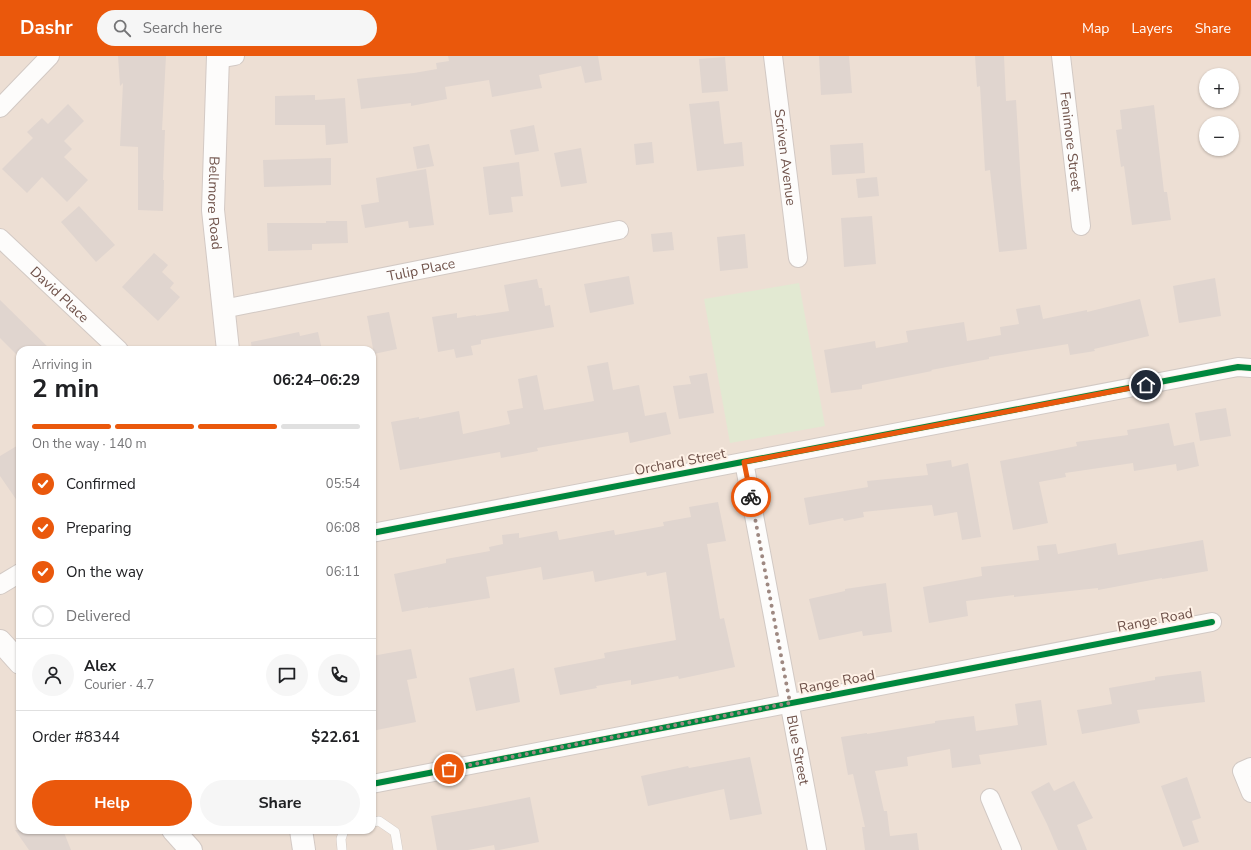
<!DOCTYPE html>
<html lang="en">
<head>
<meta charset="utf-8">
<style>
  :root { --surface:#fff; --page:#f6f6f6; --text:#202124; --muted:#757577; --line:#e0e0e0; --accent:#ea580c }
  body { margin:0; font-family:"Nunito Sans",sans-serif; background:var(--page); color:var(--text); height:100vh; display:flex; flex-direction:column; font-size:15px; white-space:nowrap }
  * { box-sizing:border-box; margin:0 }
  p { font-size:13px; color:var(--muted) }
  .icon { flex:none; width:22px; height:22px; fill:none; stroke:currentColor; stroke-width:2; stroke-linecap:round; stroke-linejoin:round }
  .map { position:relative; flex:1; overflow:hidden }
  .drawer { position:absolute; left:16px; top:290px; width:360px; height:488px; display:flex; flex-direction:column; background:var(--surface); border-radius:12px; box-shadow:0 1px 3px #0004 }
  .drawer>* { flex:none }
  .tools { position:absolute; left:1199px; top:12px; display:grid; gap:8px }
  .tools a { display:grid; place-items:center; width:40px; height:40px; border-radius:50%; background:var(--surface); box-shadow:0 1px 3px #0004; font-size:20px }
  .pin { position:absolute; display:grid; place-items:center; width:34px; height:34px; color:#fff; margin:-17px; border:2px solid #fff; border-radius:50%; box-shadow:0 1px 4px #0007 }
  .courier { position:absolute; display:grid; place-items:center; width:40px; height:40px; margin:-20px; border:3px solid #ea580c; border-radius:50%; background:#fff; color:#222; box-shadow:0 1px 5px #0007 }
  .summary em { font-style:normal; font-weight:700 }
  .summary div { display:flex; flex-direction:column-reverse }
  .summary { display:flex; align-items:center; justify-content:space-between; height:68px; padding:0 16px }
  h1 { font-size:26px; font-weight:700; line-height:30px }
  .bar { display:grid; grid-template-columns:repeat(4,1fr); gap:6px 4px; align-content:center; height:48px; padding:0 16px }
  .bar i { height:5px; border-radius:3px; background:var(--line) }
  .bar .current { background:var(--accent) }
  .bar p { grid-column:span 4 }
  .line { display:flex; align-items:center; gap:10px; padding:0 16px; border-top:1px solid var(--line) }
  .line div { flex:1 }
  .round { display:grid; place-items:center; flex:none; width:42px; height:42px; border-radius:21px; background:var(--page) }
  ol { padding:0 16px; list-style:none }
  li { display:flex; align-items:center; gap:12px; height:44px }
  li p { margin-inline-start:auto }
  li .icon { padding:4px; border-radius:50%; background:var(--accent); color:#fff; stroke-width:4 }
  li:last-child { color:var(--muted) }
  li i { width:22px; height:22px; border:2px solid var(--line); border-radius:50% }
  .cta { display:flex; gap:8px; margin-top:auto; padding:8px 16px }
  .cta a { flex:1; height:46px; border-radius:24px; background:var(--accent); color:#fff; font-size:16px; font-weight:700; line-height:46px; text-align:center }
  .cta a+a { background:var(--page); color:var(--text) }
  header { display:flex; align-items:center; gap:24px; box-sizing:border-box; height:56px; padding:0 20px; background:var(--accent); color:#fff }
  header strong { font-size:19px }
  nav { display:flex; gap:22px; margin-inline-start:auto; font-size:14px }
  .search { width:280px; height:36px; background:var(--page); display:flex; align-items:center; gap:10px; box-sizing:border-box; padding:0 14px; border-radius:22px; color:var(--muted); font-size:15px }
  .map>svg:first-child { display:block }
</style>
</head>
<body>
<header>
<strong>Dashr</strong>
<div class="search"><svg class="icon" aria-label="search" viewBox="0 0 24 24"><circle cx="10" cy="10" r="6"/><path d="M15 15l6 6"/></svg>Search here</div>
<nav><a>Map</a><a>Layers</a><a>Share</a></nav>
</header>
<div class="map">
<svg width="1251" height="794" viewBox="0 0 1251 794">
  <rect width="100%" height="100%" fill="#f4ede7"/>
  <!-- residential -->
  <path fill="#eddfd4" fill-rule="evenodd" d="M 0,0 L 1251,0 L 1251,794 L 0,794 ZM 1206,19 L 1232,19 L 1232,45 L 1206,45 ZM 1206,67 L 1232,67 L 1232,93 L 1206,93 ZM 20,294 L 372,294 L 372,774 L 20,774 Z"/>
  <!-- green -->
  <path fill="#e2e9d2" d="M 799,227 L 825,370 L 730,387 L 704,243 Z"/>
  <!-- building -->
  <path fill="#e0d5cf" d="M 118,0 L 166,0 L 162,74 L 165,74 L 163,124 L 164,124 L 163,155 L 138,154 L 138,91 L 120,90 L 123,27 L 120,30 Z
    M 448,0 L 598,0 L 602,24 L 585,27 L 581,10 L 539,19 L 542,32 L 492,41 L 489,24 L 445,31 L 447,43 L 411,50 L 411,47 L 361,53 L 357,23 L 414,17 L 437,13 L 436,7 L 449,5 Z
    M 819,0 L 849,0 L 852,37 L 821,39 Z
    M 975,0 L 1004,0 L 1006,45 L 1016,44 L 1021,129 L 1027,193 L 999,196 L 990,114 L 985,115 L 980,30 L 977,31 Z
    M 725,1 L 728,35 L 702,37 L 699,3 Z
    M 315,39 L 315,44 L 345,42 L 348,87 L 326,89 L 325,69 L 275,69 L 275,40 Z
    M 719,45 L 724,88 L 742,86 L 744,110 L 697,115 L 689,48 Z
    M 68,48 L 84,65 L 64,85 L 72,93 L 64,101 L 88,124 L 67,146 L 42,121 L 27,137 L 2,113 L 33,82 L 27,76 L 42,62 L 48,68 Z
    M 1154,49 L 1164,136 L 1167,136 L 1171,164 L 1132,169 L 1124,110 L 1121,111 L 1116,74 L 1122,73 L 1120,54 Z
    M 534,69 L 539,95 L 515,99 L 510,74 Z
    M 652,86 L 654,107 L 636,109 L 634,88 Z
    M 863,87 L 865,117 L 832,119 L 830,89 Z
    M 429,88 L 434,110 L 417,113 L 413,91 Z
    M 581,92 L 587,127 L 561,131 L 554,97 Z
    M 331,102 L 331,129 L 264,131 L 263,104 Z
    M 519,106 L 523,140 L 511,141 L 513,156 L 489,159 L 483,111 Z
    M 426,113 L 434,169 L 409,172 L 408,165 L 365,172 L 361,149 L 379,146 L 376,122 Z
    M 877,121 L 879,140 L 858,142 L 856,123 Z
    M 79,150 L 115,189 L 96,206 L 61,166 Z
    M 872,160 L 876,208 L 844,211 L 841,162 Z
    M 326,165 L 347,165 L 348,187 L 312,188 L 312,194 L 268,195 L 267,167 L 326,167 Z
    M 672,176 L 674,194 L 653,196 L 651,178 Z
    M 745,178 L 748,212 L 720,215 L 717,181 Z
    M 154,197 L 168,209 L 162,216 L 174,227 L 170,232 L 180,241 L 158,265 L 122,231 Z
    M 629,220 L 634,248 L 590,257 L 584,228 Z
    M 1215,222 L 1221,260 L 1179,267 L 1173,230 Z
    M 537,223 L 539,232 L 542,232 L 545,250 L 550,249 L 554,271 L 481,284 L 481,288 L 471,290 L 473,299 L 456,302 L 454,293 L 438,296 L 432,261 L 457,257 L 457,262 L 476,259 L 476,260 L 509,255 L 504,229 Z
    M 1140,243 L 1149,280 L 1094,293 L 1095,295 L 1070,299 L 1068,288 L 989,301 L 989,303 L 931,314 L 932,315 L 862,329 L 862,333 L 831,337 L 824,294 L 875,285 L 876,292 L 908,286 L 906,275 L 964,266 L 967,285 L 1001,279 L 1000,271 L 1019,268 L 1016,253 L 1040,249 L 1043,263 L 1087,254 L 1087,256 Z
    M 0,244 L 51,294 L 20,294 L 16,298 L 0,282 Z
    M 389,256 L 397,293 L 374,298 L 367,260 Z
    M 299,276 L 300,280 L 318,276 L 322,294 L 252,294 L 251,286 Z
    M 608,306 L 613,334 L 639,329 L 645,360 L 666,356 L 671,378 L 630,387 L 628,376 L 537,392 L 538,395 L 501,402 L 500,396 L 400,414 L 391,366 L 419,361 L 419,363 L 459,355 L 463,378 L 510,368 L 507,355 L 523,352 L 518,323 L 537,319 L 544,354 L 594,345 L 587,310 Z
    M 707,317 L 714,357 L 679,363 L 673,330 L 691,328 L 689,320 Z
    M 1226,352 L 1231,380 L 1200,385 L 1195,357 Z
    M 1169,367 L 1174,390 L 1194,386 L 1199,410 L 1177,415 L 1176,408 L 1134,415 L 1133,407 L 1065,417 L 1066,421 L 1039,426 L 1048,467 L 1013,474 L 1000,405 L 1077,390 L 1076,386 L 1128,379 L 1127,374 Z
    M 20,388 L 20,449 L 0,420 L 0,400 Z
    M 951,404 L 952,411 L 968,407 L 981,481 L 962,484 L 957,456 L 934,460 L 932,449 L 863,456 L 864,461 L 844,465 L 843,462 L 809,469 L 804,442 L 868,431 L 867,425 L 928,419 L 926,408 Z
    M 718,446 L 726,485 L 707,488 L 720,563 L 724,562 L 735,611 L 679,623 L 678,620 L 631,629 L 631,624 L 596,630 L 597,632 L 560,639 L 554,612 L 605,602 L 604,597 L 676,584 L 666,516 L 647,520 L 646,516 L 595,526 L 593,515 L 543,524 L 541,511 L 486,521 L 490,542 L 428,552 L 428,551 L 402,556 L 394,518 L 446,507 L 446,503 L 490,495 L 489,491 L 503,488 L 502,479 L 519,477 L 519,482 L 557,475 L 559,484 L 614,474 L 615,479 L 664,470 L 663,466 L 691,461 L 689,451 Z
    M 1203,484 L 1208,515 L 1162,523 L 1162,522 L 1098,534 L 1098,532 L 1014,541 L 1014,539 L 966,545 L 968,560 L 929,567 L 923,531 L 982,520 L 981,511 L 1039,504 L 1037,490 L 1056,488 L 1058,498 L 1116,487 L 1118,499 Z
    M 886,527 L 892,576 L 863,580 L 862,575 L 819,584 L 809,543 L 845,535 L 845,533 Z
    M 411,593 L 417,622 L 407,624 L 416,666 L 372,675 L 372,600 Z
    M 514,612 L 520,646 L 476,655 L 469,622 Z
    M 1201,615 L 1205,646 L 1137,654 L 1140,667 L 1082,678 L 1077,654 L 1112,648 L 1109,632 L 1155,624 L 1155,621 Z
    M 1041,644 L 1047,689 L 979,699 L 981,708 L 952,712 L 950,693 L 907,701 L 908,710 L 875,715 L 884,755 L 887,755 L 890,780 L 917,777 L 919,794 L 865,794 L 862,771 L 865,771 L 853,718 L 848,719 L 841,681 L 867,677 L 867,678 L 935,667 L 935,665 L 974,660 L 976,675 L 1018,669 L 1015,648 Z
    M 750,701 L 762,758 L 730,764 L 724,733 L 648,750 L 641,720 L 688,710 L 689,712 Z
    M 1187,721 L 1201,762 L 1192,765 L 1199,786 L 1183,791 L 1161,730 Z
    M 1074,725 L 1093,762 L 1077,769 L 1087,794 L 1058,794 L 1047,768 L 1031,736 L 1049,726 L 1054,735 Z
    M 530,741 L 539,786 L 499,794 L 495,794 L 494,789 L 468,794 L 437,794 L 431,760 L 486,750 Z
    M 15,774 L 63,774 L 71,794 L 29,794 Z"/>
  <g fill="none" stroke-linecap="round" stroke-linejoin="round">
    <defs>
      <path id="lane" d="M 372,766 L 379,765 L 395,776 L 398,794
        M 342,794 L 341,783 L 344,774"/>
      <g id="street">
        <path id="s1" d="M 773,0 L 798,202"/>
        <path id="s2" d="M 1061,0 L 1081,170"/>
        <path d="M 218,3 L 235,0"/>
        <path d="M 0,52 L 50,0"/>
        <path id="s3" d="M 0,182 L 119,294"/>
        <path id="s4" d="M 223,253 L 619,174"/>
        <path id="s5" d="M 744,406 L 817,794"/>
        <path d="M 372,477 L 1238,311 L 1251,312"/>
        <path d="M 0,529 L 20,517"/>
        <path d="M 1251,711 L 1242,715 L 1251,737"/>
        <path d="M 372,728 L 1212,566"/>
        <path d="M 990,742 L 1012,794"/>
      </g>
      <g id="secondary">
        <path id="s6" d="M 218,0 L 213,154 L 228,294"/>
        <path d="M 0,585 L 20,607"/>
        <path d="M 173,774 L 191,794"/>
        <path d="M 301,774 L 304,794"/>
      </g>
    </defs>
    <!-- lane casing -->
    <use href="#lane" stroke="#d2c9c4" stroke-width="10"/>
    <!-- street casing -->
    <use href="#street" stroke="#d2c9c4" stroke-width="20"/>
    <!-- secondary casing -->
    <use href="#secondary" stroke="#d3c9c4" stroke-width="24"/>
    <!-- lane -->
    <use href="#lane" stroke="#fdfcfb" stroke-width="9"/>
    <!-- street -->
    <use href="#street" stroke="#fdfcfb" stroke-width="18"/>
    <!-- secondary -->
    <use href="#secondary" stroke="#fdfcfb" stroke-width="22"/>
    <defs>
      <path id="cycleway" d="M 372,477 L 1238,311 L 1251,312
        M 372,728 L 1212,566"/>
    </defs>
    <!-- cycleway casing -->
    <use href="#cycleway" stroke="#fef1e6" stroke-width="8"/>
    <!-- cycleway -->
    <use href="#cycleway" stroke="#00873e" stroke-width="6"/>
  </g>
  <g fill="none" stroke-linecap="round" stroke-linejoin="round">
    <!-- done -->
    <path stroke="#9e8881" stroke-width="4" stroke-dasharray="0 7.2" d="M 449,713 L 790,647 L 751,441"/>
    <!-- route -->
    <path stroke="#ea580c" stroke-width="5" d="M 751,441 L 744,406 L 1146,329"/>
  </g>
  <g text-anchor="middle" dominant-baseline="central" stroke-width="4" stroke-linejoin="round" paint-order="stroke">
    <!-- street labels -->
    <g font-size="14" fill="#6f524a" stroke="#fef1e6">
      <text stroke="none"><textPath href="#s2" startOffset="86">Fenimore Street</textPath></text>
      <text stroke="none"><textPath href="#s1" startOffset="102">Scriven Avenue</textPath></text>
      <text stroke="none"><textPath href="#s6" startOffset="147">Bellmore Road</textPath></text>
      <text stroke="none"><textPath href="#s4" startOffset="202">Tulip Place</textPath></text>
      <text stroke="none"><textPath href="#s3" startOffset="82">David Place</textPath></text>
      <text transform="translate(680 406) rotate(-11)">Orchard Street</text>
      <text transform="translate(1155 564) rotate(-11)">Range Road</text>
      <text transform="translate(837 626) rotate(-11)">Range Road</text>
      <text stroke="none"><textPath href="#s5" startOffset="293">Blue Street</textPath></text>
    </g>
  </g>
</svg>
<div class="tools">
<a>+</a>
<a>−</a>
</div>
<div class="pin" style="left:449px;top:713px;background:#ea580c"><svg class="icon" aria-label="bag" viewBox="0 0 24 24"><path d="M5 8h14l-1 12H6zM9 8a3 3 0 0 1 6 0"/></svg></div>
<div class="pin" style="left:1146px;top:329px;background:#1f2937"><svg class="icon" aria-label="home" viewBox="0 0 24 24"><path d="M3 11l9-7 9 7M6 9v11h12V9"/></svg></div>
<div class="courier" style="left:751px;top:441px"><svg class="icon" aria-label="bike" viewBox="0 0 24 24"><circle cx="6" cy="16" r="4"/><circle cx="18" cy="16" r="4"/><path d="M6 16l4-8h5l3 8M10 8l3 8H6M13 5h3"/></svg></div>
<section class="drawer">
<div class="summary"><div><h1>2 min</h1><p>Arriving in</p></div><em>06:24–06:29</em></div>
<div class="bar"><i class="current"></i><i class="current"></i><i class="current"></i><i></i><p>On the way · 140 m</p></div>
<ol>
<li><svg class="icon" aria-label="check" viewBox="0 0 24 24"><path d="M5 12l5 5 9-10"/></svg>Confirmed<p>05:54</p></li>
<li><svg class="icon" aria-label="check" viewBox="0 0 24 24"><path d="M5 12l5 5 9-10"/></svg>Preparing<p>06:08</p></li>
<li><svg class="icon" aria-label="check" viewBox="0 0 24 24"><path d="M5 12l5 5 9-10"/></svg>On the way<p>06:11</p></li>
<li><i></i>Delivered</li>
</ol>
<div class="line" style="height:72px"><a class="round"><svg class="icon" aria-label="person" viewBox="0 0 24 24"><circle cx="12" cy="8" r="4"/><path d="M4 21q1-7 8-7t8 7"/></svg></a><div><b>Alex</b><p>Courier · 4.7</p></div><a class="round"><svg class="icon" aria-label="chat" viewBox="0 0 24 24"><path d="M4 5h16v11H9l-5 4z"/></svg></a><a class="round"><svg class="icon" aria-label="phone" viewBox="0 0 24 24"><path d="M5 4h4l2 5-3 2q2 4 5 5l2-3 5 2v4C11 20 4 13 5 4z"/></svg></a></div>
<div class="line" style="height:52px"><div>Order #8344</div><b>$22.61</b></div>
<div class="cta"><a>Help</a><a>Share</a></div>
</section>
</div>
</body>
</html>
